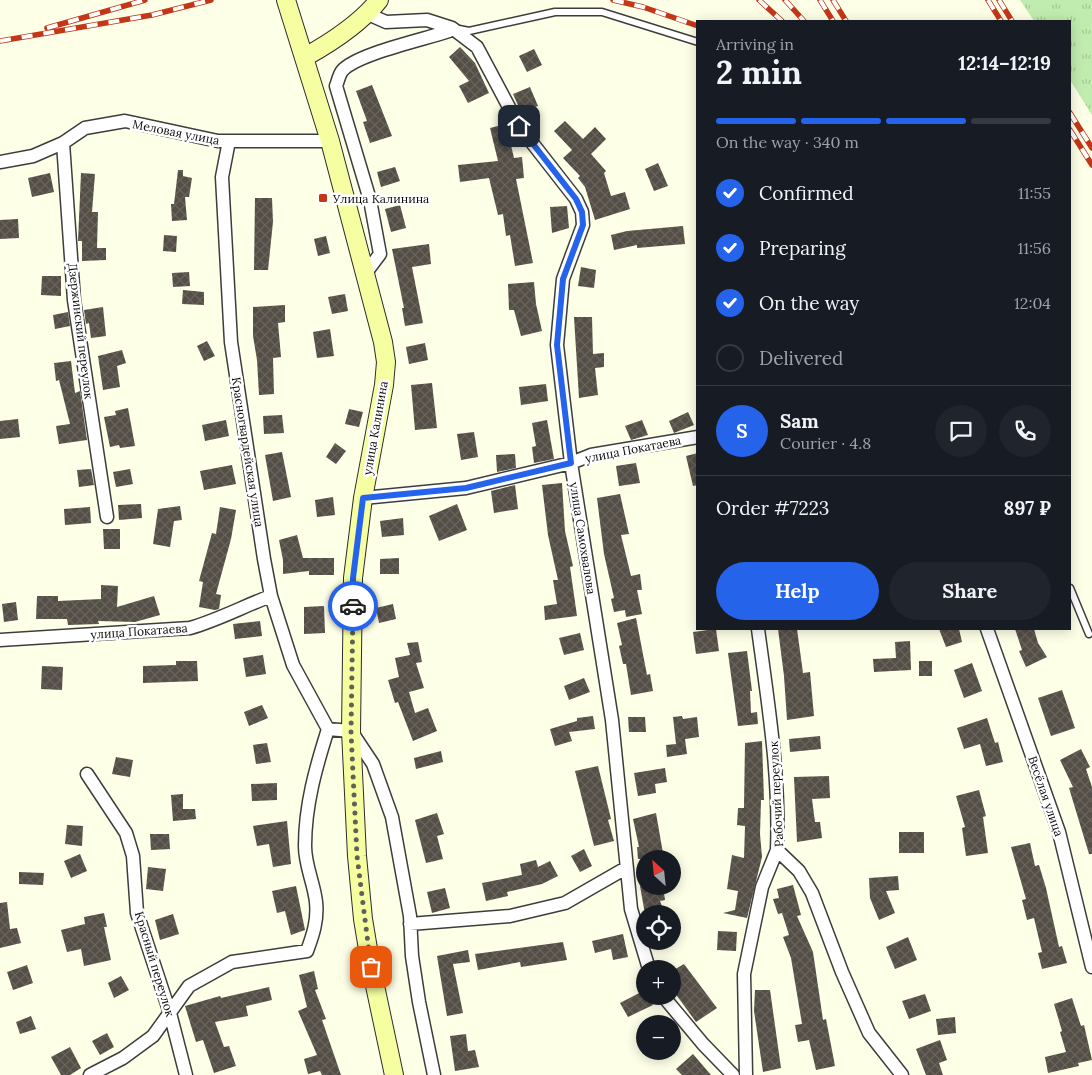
<!DOCTYPE html>
<html lang="en">
<head>
<meta charset="utf-8">
<style>
  :root { --surface:#171b24; --page:#20242c; --text:#f1f3f6; --muted:#9ea1a6; --line:#363941; --accent:#2563eb }
  body { margin:0; font-family:Lora,serif; background:var(--page); color:var(--text); height:100vh; display:flex; flex-direction:column; font-size:19px; white-space:nowrap }
  * { box-sizing:border-box; margin:0 }
  p { font-size:16px; color:var(--muted) }
  .icon { flex:none; width:28px; height:28px; fill:none; stroke:currentColor; stroke-width:2; stroke-linecap:round; stroke-linejoin:round }
  .map { position:relative; flex:1; overflow:hidden }
  .drawer { position:absolute; left:696px; top:20px; width:375px; height:610px; display:flex; flex-direction:column; background:var(--surface); border-radius:0px; box-shadow:0 2px 12px #0003 }
  .drawer>* { flex:none }
  .needle { width:32px; rotate:333deg }
  .tools { position:absolute; left:636px; top:850px; display:grid; gap:10px }
  .tools a { display:grid; place-items:center; width:45px; height:45px; border-radius:50%; background:var(--surface); box-shadow:0 2px 12px #0003; font-size:25px }
  .pin { position:absolute; display:grid; place-items:center; width:42px; height:42px; color:#fff; margin:-21px; border-radius:10px; box-shadow:0 2px 8px #0006 }
  .courier { position:absolute; display:grid; place-items:center; width:50px; height:50px; margin:-25px; border:4px solid #2563eb; border-radius:50%; background:#fff; color:#222; box-shadow:0 1px 6px #0007 }
  .overview em { font-style:normal; font-weight:700 }
  .overview div { display:flex; flex-direction:column-reverse }
  .overview { display:flex; align-items:center; justify-content:space-between; height:85px; padding:0 20px }
  h1 { font-size:32px; font-weight:700; line-height:38px }
  .bar { display:grid; grid-template-columns:repeat(4,1fr); gap:8px 5px; align-content:center; height:60px; padding:0 20px }
  .bar i { height:6px; border-radius:4px; background:var(--line) }
  .bar .on { background:var(--accent) }
  .bar p { grid-column:span 4 }
  .line { display:flex; align-items:center; gap:12px; padding:0 20px; border-top:1px solid var(--line) }
  .line div { flex:1 }
  .round { display:grid; place-items:center; flex:none; width:52px; height:52px; border-radius:26px; background:var(--page) }
  ol { padding:0 20px; list-style:none }
  li { display:flex; align-items:center; gap:15px; height:55px }
  li p { margin-inline-start:auto }
  li .icon { padding:5px; border-radius:50%; background:var(--accent); color:#fff; stroke-width:4 }
  li:last-child { color:var(--muted) }
  li i { width:28px; height:28px; border:2px solid var(--line); border-radius:50% }
  .cta { display:flex; gap:10px; margin-top:auto; padding:10px 20px }
  .cta a { flex:1; height:58px; border-radius:30px; background:var(--accent); color:#fff; font-size:20px; font-weight:700; line-height:58px; text-align:center }
  .cta a+a { background:var(--page); color:var(--text) }
  .map>svg:first-child { display:block }
</style>
</head>
<body>
<div class="map">
<svg width="1092" height="1075" viewBox="0 0 1092 1075">
  <defs>
    <pattern id="grass-tufts" width="24" height="20" patternUnits="userSpaceOnUse" patternTransform="scale(1.25)"><rect width="24" height="20" fill="#c1ecaf"/><path d="M3 7l-1-3M5 7V3M7 7l1-3M15 17l-1-3M17 17v-4M19 17l1-3" fill="none" stroke="#a4c995"/></pattern>
    <pattern id="building-cross-hatch" width="8" height="8" patternUnits="userSpaceOnUse" patternTransform="scale(1.25)"><rect width="8" height="8" fill="#544e46"/><path d="M0 0l8 8M0 8l8-8" fill="none" stroke="#68635c"/></pattern>
  </defs>
  <rect width="100%" height="100%" fill="#feffe7"/>
  <!-- grass -->
  <path fill="url(#grass-tufts)" d="M 1020,0 L 1092,0 L 1092,115 L 1070,80 L 1070,21 L 1034,21 Z"/>
  <!-- building -->
  <path fill="url(#building-cross-hatch)" d="M 460,47 L 475,63 L 489,93 L 468,103 L 459,86 L 469,81 L 449,57 Z
    M 534,49 L 542,65 L 527,72 L 519,56 Z
    M 372,85 L 392,136 L 370,143 L 363,122 L 367,121 L 356,91 Z
    M 530,87 L 538,106 L 521,112 L 513,94 Z
    M 565,121 L 583,139 L 595,127 L 606,139 L 591,154 L 606,171 L 604,173 L 611,196 L 625,192 L 630,209 L 595,220 L 585,187 L 578,178 L 580,176 L 563,158 L 572,150 L 554,131 Z
    M 506,124 L 514,158 L 522,157 L 524,178 L 516,179 L 533,263 L 515,266 L 510,235 L 506,236 L 503,214 L 498,215 L 489,178 L 460,182 L 458,165 L 498,161 L 490,128 Z
    M 658,163 L 668,186 L 654,191 L 645,169 Z
    M 395,167 L 400,181 L 381,187 L 377,172 Z
    M 178,170 L 183,170 L 183,176 L 192,178 L 189,197 L 185,197 L 187,220 L 172,221 L 171,204 L 174,204 Z
    M 50,173 L 54,192 L 32,197 L 28,178 Z
    M 81,173 L 95,174 L 92,212 L 98,212 L 97,248 L 106,248 L 106,260 L 82,261 L 82,241 L 78,241 Z
    M 255,198 L 272,198 L 273,222 L 268,270 L 254,270 Z
    M 400,205 L 406,228 L 391,232 L 385,209 Z
    M 567,206 L 569,228 L 552,233 L 550,207 Z
    M 18,219 L 19,238 L 0,239 L 0,220 Z
    M 683,226 L 685,244 L 637,248 L 637,245 L 614,250 L 611,235 L 627,231 Z
    M 164,235 L 177,236 L 176,252 L 163,251 Z
    M 326,236 L 330,253 L 318,256 L 314,239 Z
    M 429,244 L 431,264 L 412,267 L 423,323 L 405,326 L 402,308 L 404,308 L 392,249 Z
    M 581,267 L 596,270 L 594,288 L 578,286 Z
    M 189,272 L 190,286 L 173,287 L 172,273 Z
    M 42,276 L 61,276 L 61,296 L 41,295 Z
    M 534,282 L 536,304 L 542,331 L 521,336 L 514,310 L 509,310 L 508,284 Z
    M 183,290 L 204,292 L 204,305 L 182,304 Z
    M 345,294 L 348,311 L 332,314 L 328,297 Z
    M 285,305 L 285,322 L 278,323 L 281,357 L 273,358 L 274,394 L 259,395 L 257,360 L 253,336 L 253,307 Z
    M 103,307 L 106,336 L 91,338 L 89,323 L 86,324 L 84,310 Z
    M 68,312 L 70,326 L 55,329 L 53,315 Z
    M 574,317 L 592,317 L 593,354 L 604,353 L 604,367 L 595,368 L 598,395 L 579,398 Z
    M 330,329 L 334,356 L 317,358 L 313,332 Z
    M 207,341 L 215,356 L 204,361 L 197,346 Z
    M 425,343 L 428,360 L 409,364 L 406,347 Z
    M 122,350 L 126,363 L 117,366 L 120,387 L 103,390 L 98,356 Z
    M 71,361 L 75,393 L 80,391 L 87,440 L 59,444 L 56,426 L 70,424 L 59,380 L 56,381 L 54,363 Z
    M 432,383 L 437,428 L 415,430 L 411,385 Z
    M 546,384 L 548,401 L 521,405 L 519,387 Z
    M 128,408 L 135,446 L 120,448 L 119,445 L 110,447 L 104,417 L 116,415 L 115,411 Z
    M 349,409 L 363,412 L 359,427 L 345,424 Z
    M 688,412 L 694,425 L 674,433 L 669,421 Z
    M 282,415 L 284,433 L 264,434 L 263,416 Z
    M 18,419 L 20,437 L 0,439 L 0,421 Z
    M 226,420 L 229,436 L 205,441 L 202,425 Z
    M 547,420 L 554,459 L 534,463 L 532,447 L 536,446 L 532,423 Z
    M 642,420 L 648,435 L 631,440 L 625,426 Z
    M 474,432 L 478,457 L 461,460 L 457,434 Z
    M 335,443 L 346,451 L 336,464 L 326,457 Z
    M 282,452 L 291,497 L 273,501 L 265,455 Z
    M 698,453 L 698,485 L 693,486 L 686,456 Z
    M 515,454 L 516,468 L 497,472 L 496,455 Z
    M 636,463 L 640,483 L 619,486 L 616,466 Z
    M 232,465 L 236,484 L 204,490 L 200,471 Z
    M 91,469 L 94,485 L 79,487 L 77,470 Z
    M 130,469 L 133,484 L 116,487 L 113,472 Z
    M 562,483 L 565,531 L 573,566 L 570,567 L 577,616 L 545,620 L 544,606 L 557,604 L 553,580 L 558,580 L 548,535 L 542,485 Z
    M 515,485 L 518,509 L 494,513 L 491,491 Z
    M 620,494 L 629,534 L 621,535 L 631,576 L 640,574 L 642,590 L 637,590 L 642,614 L 626,617 L 625,610 L 614,612 L 611,599 L 614,598 L 604,554 L 597,498 Z
    M 333,497 L 335,515 L 317,517 L 315,500 Z
    M 141,504 L 142,518 L 119,520 L 118,505 Z
    M 457,504 L 467,530 L 439,541 L 429,516 Z
    M 180,506 L 182,520 L 174,521 L 170,547 L 153,544 L 158,509 Z
    M 90,507 L 91,523 L 65,525 L 64,509 Z
    M 220,507 L 236,510 L 231,539 L 216,594 L 221,595 L 219,609 L 215,610 L 199,607 L 203,582 L 199,581 L 212,533 L 216,534 Z
    M 403,518 L 404,535 L 382,537 L 380,521 Z
    M 103,529 L 120,529 L 120,549 L 104,549 Z
    M 297,535 L 303,558 L 334,558 L 334,575 L 309,575 L 309,571 L 283,574 L 283,560 L 279,540 Z
    M 399,558 L 399,574 L 380,574 L 380,559 Z
    M 101,585 L 118,586 L 117,607 L 154,596 L 160,615 L 135,622 L 98,621 L 99,624 L 68,625 L 67,619 L 36,619 L 37,596 L 58,596 L 58,601 L 101,599 Z
    M 16,602 L 18,620 L 4,622 L 2,604 Z
    M 393,604 L 396,619 L 379,623 L 376,608 Z
    M 324,606 L 325,633 L 304,634 L 304,607 Z
    M 636,618 L 647,675 L 650,674 L 653,691 L 631,695 L 626,664 L 623,664 L 619,646 L 622,645 L 617,623 Z
    M 260,621 L 262,636 L 235,639 L 233,624 Z
    M 716,629 L 719,651 L 696,654 L 693,632 Z
    M 778,629 L 797,629 L 803,673 L 810,672 L 814,716 L 787,720 L 784,676 Z
    M 939,629 L 959,629 L 962,642 L 946,647 Z
    M 1015,629 L 1034,629 L 1038,643 L 1047,657 L 1026,667 L 1019,651 L 1022,650 Z
    M 580,633 L 584,650 L 564,655 L 559,638 Z
    M 910,641 L 911,670 L 874,672 L 873,659 L 896,658 L 895,642 Z
    M 418,642 L 422,662 L 416,663 L 424,688 L 409,692 L 415,713 L 428,708 L 437,731 L 413,741 L 398,702 L 395,703 L 388,680 L 399,677 L 395,658 L 410,655 L 407,643 Z
    M 747,651 L 752,691 L 750,691 L 751,713 L 757,712 L 758,724 L 738,726 L 728,653 Z
    M 263,655 L 266,674 L 246,677 L 243,658 Z
    M 176,661 L 197,661 L 198,681 L 143,683 L 143,666 L 176,665 Z
    M 919,661 L 932,661 L 932,676 L 919,676 Z
    M 972,663 L 982,691 L 964,698 L 954,670 Z
    M 42,666 L 63,667 L 62,690 L 41,689 Z
    M 584,678 L 590,692 L 569,700 L 564,686 Z
    M 1062,690 L 1075,728 L 1051,736 L 1038,698 Z
    M 262,705 L 268,718 L 249,726 L 244,712 Z
    M 593,716 L 595,729 L 569,732 L 572,741 L 555,746 L 550,729 L 577,721 L 577,718 Z
    M 682,716 L 683,719 L 697,717 L 699,737 L 685,739 L 687,754 L 667,757 L 666,745 L 676,744 L 673,717 Z
    M 628,717 L 645,717 L 646,732 L 629,732 Z
    M 987,718 L 995,743 L 998,742 L 1003,762 L 986,766 L 980,744 L 964,749 L 957,728 Z
    M 820,736 L 821,749 L 790,752 L 789,739 Z
    M 762,741 L 764,800 L 761,800 L 760,834 L 762,857 L 747,918 L 723,913 L 735,910 L 738,891 L 727,889 L 732,855 L 744,858 L 745,826 L 737,825 L 738,808 L 744,808 L 745,743 Z
    M 267,743 L 271,762 L 256,764 L 253,745 Z
    M 1081,749 L 1090,767 L 1086,769 L 1092,787 L 1092,854 L 1089,854 L 1069,788 L 1073,787 L 1060,760 Z
    M 441,751 L 443,762 L 416,769 L 414,758 Z
    M 116,757 L 133,760 L 130,777 L 112,774 Z
    M 598,766 L 611,819 L 608,820 L 614,841 L 594,846 L 575,771 Z
    M 665,768 L 667,782 L 655,784 L 656,793 L 638,796 L 634,773 Z
    M 829,776 L 830,798 L 812,799 L 815,822 L 820,822 L 822,838 L 797,842 L 794,777 Z
    M 277,783 L 277,800 L 252,801 L 251,784 Z
    M 979,790 L 986,816 L 983,817 L 988,853 L 966,856 L 962,828 L 965,827 L 956,796 Z
    M 183,794 L 183,809 L 195,809 L 196,819 L 173,821 L 171,795 Z
    M 437,813 L 444,834 L 437,836 L 443,859 L 426,863 L 415,820 Z
    M 656,813 L 664,859 L 638,859 L 637,847 L 639,847 L 633,819 Z
    M 287,821 L 291,864 L 273,867 L 269,844 L 257,846 L 253,826 Z
    M 67,825 L 83,826 L 82,846 L 65,844 Z
    M 899,832 L 924,832 L 924,853 L 899,853 Z
    M 150,834 L 169,834 L 170,849 L 151,850 Z
    M 1030,843 L 1035,866 L 1039,865 L 1046,888 L 1059,947 L 1062,946 L 1067,963 L 1042,969 L 1038,953 L 1042,952 L 1034,918 L 1027,920 L 1022,900 L 1026,899 L 1011,847 Z
    M 584,849 L 592,866 L 580,872 L 571,856 Z
    M 80,854 L 87,871 L 71,878 L 64,861 Z
    M 536,860 L 538,867 L 550,861 L 558,876 L 542,884 L 507,892 L 508,896 L 486,901 L 482,883 L 522,875 L 520,864 Z
    M 148,867 L 166,869 L 163,891 L 146,889 Z
    M 19,872 L 44,873 L 43,885 L 19,884 Z
    M 898,876 L 899,890 L 886,891 L 895,913 L 879,920 L 870,898 L 869,878 Z
    M 793,885 L 801,915 L 797,916 L 813,952 L 823,1020 L 826,1019 L 835,1066 L 816,1070 L 809,1040 L 798,1042 L 795,1025 L 802,1024 L 791,958 L 783,937 L 789,935 L 782,913 L 778,914 L 773,899 L 779,898 L 777,889 Z
    M 296,886 L 305,930 L 291,935 L 285,911 L 277,913 L 272,891 Z
    M 640,886 L 663,886 L 665,900 L 660,901 L 665,914 L 645,914 Z
    M 445,888 L 450,908 L 432,913 L 427,892 Z
    M 7,902 L 10,929 L 17,928 L 21,943 L 0,948 L 0,903 Z
    M 104,913 L 107,927 L 104,927 L 111,960 L 84,966 L 81,949 L 67,952 L 61,930 L 85,924 L 84,917 Z
    M 173,914 L 179,934 L 160,940 L 155,920 Z
    M 718,931 L 737,932 L 736,951 L 717,950 Z
    M 623,934 L 628,957 L 613,960 L 611,949 L 595,953 L 592,941 Z
    M 908,937 L 917,960 L 895,969 L 886,947 Z
    M 563,942 L 567,960 L 521,967 L 520,962 L 478,970 L 475,954 Z
    M 468,950 L 470,962 L 453,964 L 463,1013 L 447,1016 L 437,956 Z
    M 684,964 L 717,1008 L 696,1022 L 672,989 L 672,971 Z
    M 27,965 L 33,983 L 13,990 L 7,972 Z
    M 314,971 L 318,989 L 315,990 L 326,1019 L 322,1020 L 341,1075 L 322,1075 L 320,1071 L 308,1074 L 304,1059 L 317,1055 L 298,1011 L 307,1007 L 299,975 Z
    M 121,976 L 129,990 L 114,998 L 108,983 Z
    M 269,987 L 272,1000 L 246,1006 L 248,1016 L 215,1022 L 224,1047 L 229,1046 L 236,1066 L 214,1073 L 203,1040 L 196,1042 L 185,1006 L 220,996 L 221,998 Z
    M 645,990 L 645,996 L 648,996 L 653,1005 L 628,1017 L 620,1003 Z
    M 755,990 L 770,990 L 781,1068 L 763,1072 L 754,1011 Z
    M 925,994 L 931,1011 L 909,1019 L 902,1001 Z
    M 1072,998 L 1081,1026 L 1084,1025 L 1092,1060 L 1078,1063 L 1079,1066 L 1048,1073 L 1045,1057 L 1066,1052 L 1060,1032 L 1062,1031 L 1054,1004 Z
    M 31,1016 L 36,1029 L 20,1034 L 16,1022 Z
    M 955,1017 L 956,1033 L 938,1035 L 936,1019 Z
    M 107,1033 L 114,1047 L 100,1055 L 92,1041 Z
    M 466,1034 L 468,1051 L 475,1050 L 479,1067 L 455,1071 L 450,1036 Z
    M 940,1040 L 947,1060 L 939,1063 L 943,1075 L 926,1075 L 916,1049 Z
    M 70,1047 L 81,1068 L 70,1075 L 61,1075 L 51,1057 Z
    M 693,1054 L 711,1075 L 682,1075 L 676,1069 Z"/>
  <g fill="none" stroke-linecap="round" stroke-linejoin="round">
    <defs>
      <path id="lane" d="M 459,29 L 469,31 L 555,12 L 602,12 L 698,42
        M 1070,588 L 1089,634"/>
      <path id="street" d="M 368,14 L 386,22 L 427,20 L 452,28 L 477,47 L 519,126 L 576,199 L 582,212 L 583,225 L 563,279 L 557,345 L 571,463 L 612,720 L 631,909 L 649,969
        M 229,141 L 222,177 L 231,342 L 264,559 L 271,596 L 293,665 L 328,729 L 351,731 L 373,764 L 392,817 L 410,916 L 412,956 L 419,1002 L 434,1075
        M 63,143 L 74,300 L 107,517
        M 0,162 L 33,156 L 63,143 L 85,128 L 125,121 L 218,141 L 330,141
        M 365,274 L 380,254 L 370,200 L 336,86 C 338,81 339,75 342,71 C 356,54 426,39 449,31 L 452,28
        M 363,498 L 466,488 L 571,463 L 591,455 L 698,437
        M 758,629 C 768,703 780,775 777,850 L 799,871 L 812,893 L 842,972 L 869,1033 L 902,1075
        M 987,629 L 1059,832 L 1092,967
        M 0,640 L 190,628 C 218,620 244,606 271,596
        M 87,774 L 126,833 L 133,856 L 137,913 L 170,1013 L 186,1075
        M 410,924 L 510,916 L 565,903 L 626,868
        M 663,996 L 703,1044 L 733,1075
        M 90,1075 L 123,1058 L 153,1036 L 189,986 L 232,962 L 307,951 C 313,935 318,920 316,902 C 314,883 305,866 305,846 C 305,805 316,767 328,729
        M 746,1075 L 744,974 L 762,887 L 777,850"/>
      <path id="secondary" d="M 286,0 L 330,141 L 383,342 L 386,362 L 384,385 L 363,498 L 353,578 L 351,731 L 357,856 L 363,919 L 371,967 L 394,1075
        M 305,57 C 332,42 360,24 379,0"/>
    </defs>
    <!-- lane casing -->
    <use href="#lane" stroke="#3d3d3d" stroke-width="9"/>
    <!-- street casing -->
    <use href="#street" stroke="#3d3d3d" stroke-width="15"/>
    <!-- secondary casing -->
    <use href="#secondary" stroke="#2c2c2c" stroke-width="20"/>
    <!-- lane -->
    <use href="#lane" stroke="#fff" stroke-width="6"/>
    <!-- street -->
    <use href="#street" stroke="#fff" stroke-width="12"/>
    <!-- secondary -->
    <use href="#secondary" stroke="#f5ffa2" stroke-width="18"/>
    <defs>
      <path id="rail" d="M 613,0 L 643,7 L 698,26
        M 759,0 L 782,21
        M 785,0 L 804,21
        M 820,0 L 833,21
        M 833,0 L 846,21
        M 988,0 L 1001,21
        M 999,0 L 1012,21
        M 47,28 L 145,0
        M 0,41 L 152,15 L 211,0
        M 1070,113 L 1092,148
        M 1070,130 L 1092,165"/>
    </defs>
    <!-- rail casing -->
    <use href="#rail" stroke="#c43618" stroke-width="5.5"/>
    <!-- rail -->
    <use href="#rail" stroke="#fff" stroke-width="4" stroke-dasharray="11" stroke-linecap="butt"/>
  </g>
  <g fill="none" stroke-linecap="round" stroke-linejoin="round">
    <!-- done -->
    <path stroke="#5f6057" stroke-width="5" stroke-dasharray="0 9" d="M 353,606 L 351,732 L 357,856 L 371,967"/>
    <!-- route -->
    <path stroke="#2563eb" stroke-width="6" d="M 353,606 L 353,578 L 363,498 L 466,488 L 571,463 L 557,345 L 563,279 L 583,225 L 582,212 L 576,199 L 519,126"/>
  </g>
  <!-- markers -->
  <rect fill="#c43618" stroke="#fff" stroke-width="2" x="318" y="193" width="10" height="10" rx="2.5"/>
  <g text-anchor="middle" dominant-baseline="central" stroke-width="5" stroke-linejoin="round" paint-order="stroke">
    <!-- street labels -->
    <g font-size="12" fill="#0a0a0a" stroke="#fff">
      <text transform="translate(176 132) rotate(11)">Меловая улица</text>
      <text transform="translate(81 331) rotate(83)">Дзержинский переулок</text>
      <text transform="translate(375 428) rotate(-80)">улица Калинина</text>
      <text transform="translate(633 449) rotate(-11)">улица Покатаева</text>
      <text transform="translate(248 452) rotate(81)">Красногвардейская улица</text>
      <text transform="translate(583 538) rotate(81)">улица Самохвалова</text>
      <text transform="translate(139 631) rotate(-4)">улица Покатаева</text>
      <text transform="translate(776 794) rotate(-93)">Рабочий переулок</text>
      <text transform="translate(1046 796) rotate(71)">Весёлая улица</text>
      <text transform="translate(155 964) rotate(73)">Красный переулок</text>
    </g>
    <!-- poi labels -->
    <g font-size="12" fill="#0a0a0a" stroke="#fff" text-anchor="start">
      <text x="333" y="198">Улица Калинина</text>
    </g>
  </g>
</svg>
<div class="tools">
<a><svg class="needle" viewBox="-14 -14 28 28"><path d="M0-13l5 13h-10z" fill="#e53935"/><path d="M0 13l5-13h-10z" fill="#9ea1a6"/></svg></a>
<a><svg class="icon" aria-label="locate" viewBox="0 0 24 24"><circle cx="12" cy="12" r="6"/><path d="M12 2v4M12 18v4M2 12h4M18 12h4"/></svg></a>
<a>+</a>
<a>−</a>
</div>
<div class="pin" style="left:371px;top:967px;background:#ea580c"><svg class="icon" aria-label="bag" viewBox="0 0 24 24"><path d="M5 8h14l-1 12H6zM9 8a3 3 0 0 1 6 0"/></svg></div>
<div class="pin" style="left:519px;top:126px;background:#1f2937"><svg class="icon" aria-label="home" viewBox="0 0 24 24"><path d="M3 11l9-7 9 7M6 9v11h12V9"/></svg></div>
<div class="courier" style="left:353px;top:606px"><svg class="icon" aria-label="car" viewBox="0 0 24 24"><path d="M5 17H2v-5l4-1 3-4h7l3 4 3 1v5h-3M9 17h6M6 11h13"/><circle cx="7" cy="17" r="2"/><circle cx="17" cy="17" r="2"/></svg></div>
<section class="drawer">
<div class="overview"><div><h1>2 min</h1><p>Arriving in</p></div><em>12:14–12:19</em></div>
<div class="bar"><i class="on"></i><i class="on"></i><i class="on"></i><i></i><p>On the way · 340 m</p></div>
<ol>
<li><svg class="icon" aria-label="check" viewBox="0 0 24 24"><path d="M5 12l5 5 9-10"/></svg>Confirmed<p>11:55</p></li>
<li><svg class="icon" aria-label="check" viewBox="0 0 24 24"><path d="M5 12l5 5 9-10"/></svg>Preparing<p>11:56</p></li>
<li><svg class="icon" aria-label="check" viewBox="0 0 24 24"><path d="M5 12l5 5 9-10"/></svg>On the way<p>12:04</p></li>
<li><i></i>Delivered</li>
</ol>
<div class="line" style="height:90px"><b class="round" style="background:var(--accent);color:#fff">S</b><div><b>Sam</b><p>Courier · 4.8</p></div><a class="round"><svg class="icon" aria-label="chat" viewBox="0 0 24 24"><path d="M4 5h16v11H9l-5 4z"/></svg></a><a class="round"><svg class="icon" aria-label="phone" viewBox="0 0 24 24"><path d="M5 4h4l2 5-3 2q2 4 5 5l2-3 5 2v4C11 20 4 13 5 4z"/></svg></a></div>
<div class="line" style="height:65px"><div>Order #7223</div><b>897 ₽</b></div>
<div class="cta"><a>Help</a><a>Share</a></div>
</section>
</div>
</body>
</html>
